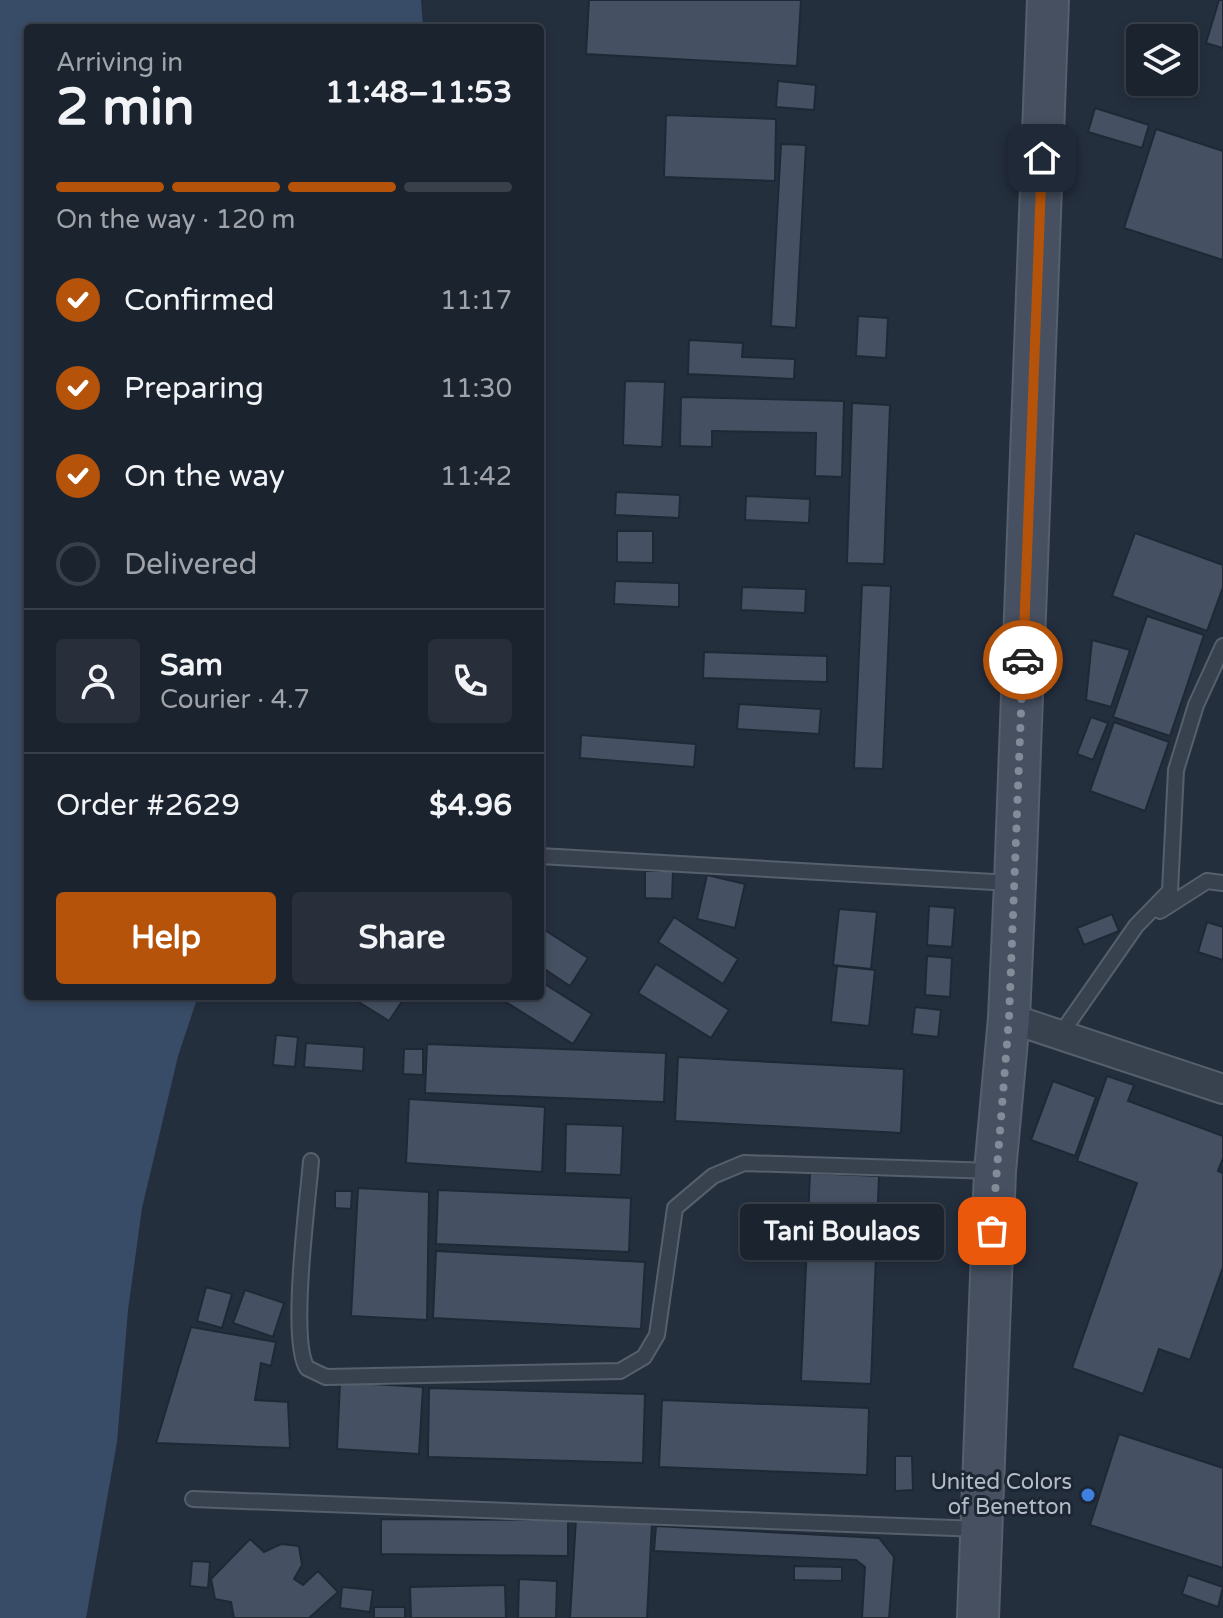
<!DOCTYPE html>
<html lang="en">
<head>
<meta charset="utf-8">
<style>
  :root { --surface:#1b232e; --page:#282f3a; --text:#f1f3f6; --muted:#a0a4aa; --line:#39404a; --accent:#b45309 }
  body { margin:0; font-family:"Varela Round",sans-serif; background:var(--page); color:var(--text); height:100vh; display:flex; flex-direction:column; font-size:30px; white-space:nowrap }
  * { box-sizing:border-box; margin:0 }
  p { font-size:26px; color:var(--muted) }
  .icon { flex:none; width:44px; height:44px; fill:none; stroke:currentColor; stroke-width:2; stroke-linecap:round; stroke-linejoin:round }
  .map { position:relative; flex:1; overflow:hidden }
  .panel { position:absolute; left:24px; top:24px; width:520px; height:976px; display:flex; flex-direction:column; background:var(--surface); border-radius:8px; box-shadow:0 4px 12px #0003,0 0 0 2px var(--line) }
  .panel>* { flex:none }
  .controls { position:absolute; left:1126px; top:24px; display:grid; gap:16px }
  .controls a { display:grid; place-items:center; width:72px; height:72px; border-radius:8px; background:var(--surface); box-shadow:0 4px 12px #0003,0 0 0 2px var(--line); font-size:40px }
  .pin { position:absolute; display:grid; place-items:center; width:68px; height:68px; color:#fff; margin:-34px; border-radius:16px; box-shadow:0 4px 12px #0006 }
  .courier { position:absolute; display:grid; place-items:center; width:80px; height:80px; margin:-40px; border:6px solid #b45309; border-radius:50%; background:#fff; color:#222; box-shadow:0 2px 10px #0007 }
  .bubble { position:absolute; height:56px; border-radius:8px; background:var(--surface); box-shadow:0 4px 12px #0003,0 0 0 2px var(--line); font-size:26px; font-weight:700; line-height:56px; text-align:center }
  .overview em { font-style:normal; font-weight:700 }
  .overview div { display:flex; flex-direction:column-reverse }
  .overview { display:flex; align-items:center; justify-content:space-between; height:136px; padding:0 32px }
  h1 { font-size:52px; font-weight:700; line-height:60px }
  .bar { display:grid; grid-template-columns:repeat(4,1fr); gap:12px 8px; align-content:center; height:96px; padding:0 32px }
  .bar i { height:10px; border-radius:6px; background:var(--line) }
  .bar .active { background:var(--accent) }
  .bar p { grid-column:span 4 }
  .line { display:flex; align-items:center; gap:20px; padding:0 32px; border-top:2px solid var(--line) }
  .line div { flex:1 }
  .round { display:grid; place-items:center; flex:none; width:84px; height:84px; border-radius:8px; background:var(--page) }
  ol { padding:0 32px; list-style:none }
  li { display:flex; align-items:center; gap:24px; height:88px }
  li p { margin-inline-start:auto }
  li .icon { padding:8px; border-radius:50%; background:var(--accent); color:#fff; stroke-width:4 }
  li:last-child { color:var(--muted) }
  li i { width:44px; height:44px; border:4px solid var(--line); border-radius:50% }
  .button { display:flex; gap:16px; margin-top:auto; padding:16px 32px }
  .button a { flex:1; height:92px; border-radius:8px; background:var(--accent); color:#fff; font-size:32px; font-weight:700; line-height:92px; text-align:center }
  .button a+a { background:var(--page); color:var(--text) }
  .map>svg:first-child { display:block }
</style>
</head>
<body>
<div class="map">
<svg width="1223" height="1618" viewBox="0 0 1223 1618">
  <rect width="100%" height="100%" fill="#242f3e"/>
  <!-- water -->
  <path fill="#394c67" d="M 0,0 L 421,0 L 423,28 L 28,28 L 28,996 L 198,996 L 178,1056 L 142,1208 L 128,1310 L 117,1442 L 86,1618 L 0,1618 Z"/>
  <!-- building -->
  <path fill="#455162" stroke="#1f2835" stroke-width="2" d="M 589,0 L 801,0 L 797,66 L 586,54 Z
    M 1219,0 L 1223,0 L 1223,48 L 1206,43 Z
    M 778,81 L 816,85 L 814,110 L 776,107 Z
    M 1095,108 L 1149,125 L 1142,148 L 1088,132 Z
    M 666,115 L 776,119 L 775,181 L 664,177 Z
    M 1156,129 L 1223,151 L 1223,260 L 1124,228 Z
    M 781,144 L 806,145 L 796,328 L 771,326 Z
    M 858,316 L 888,318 L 886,358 L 856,356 Z
    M 689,340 L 743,343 L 742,357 L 795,359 L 794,379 L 688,374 Z
    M 625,381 L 665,382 L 662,447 L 623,445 Z
    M 681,397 L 844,401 L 842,477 L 815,476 L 816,433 L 712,431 L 712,447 L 680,446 Z
    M 852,403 L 890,405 L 884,564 L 847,563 Z
    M 616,492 L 680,495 L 679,518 L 615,515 Z
    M 746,496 L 810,499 L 809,523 L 745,520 Z
    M 617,531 L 653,531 L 653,563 L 617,562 Z
    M 1135,533 L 1223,565 L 1223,587 L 1207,631 L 1112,596 Z
    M 615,581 L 679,583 L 679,607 L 614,604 Z
    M 862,585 L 891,586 L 883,769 L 854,768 Z
    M 742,587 L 806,589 L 805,613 L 741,610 Z
    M 1147,616 L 1204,635 L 1170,736 L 1113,717 Z
    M 1092,640 L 1130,650 L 1111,707 L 1086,700 Z
    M 704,652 L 827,656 L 827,682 L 703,678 Z
    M 739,704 L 821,709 L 819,734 L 737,729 Z
    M 1091,717 L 1108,723 L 1093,760 L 1077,754 Z
    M 1114,722 L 1169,742 L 1145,811 L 1090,791 Z
    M 581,735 L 696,744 L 694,767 L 580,758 Z
    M 645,871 L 673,871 L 672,899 L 645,898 Z
    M 707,875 L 745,884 L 735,928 L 697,919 Z
    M 929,906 L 955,908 L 952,947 L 927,945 Z
    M 839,909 L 877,912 L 871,969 L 833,965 Z
    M 1112,914 L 1119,931 L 1084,945 L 1077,928 Z
    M 674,917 L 738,959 L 723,984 L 658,942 Z
    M 1207,922 L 1223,927 L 1223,960 L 1198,952 Z
    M 540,927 L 588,958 L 570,986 L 540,966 Z
    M 927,956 L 952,958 L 950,997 L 925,995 Z
    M 656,964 L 729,1010 L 711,1038 L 638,993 Z
    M 837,966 L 875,970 L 869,1026 L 831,1022 Z
    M 540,981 L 592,1014 L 573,1044 L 496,996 L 540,996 Z
    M 349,996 L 396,996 L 403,1000 L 389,1021 Z
    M 915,1007 L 941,1010 L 938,1037 L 912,1034 Z
    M 276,1035 L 298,1037 L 295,1067 L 273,1065 Z
    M 306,1043 L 364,1047 L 363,1071 L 304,1067 Z
    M 427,1044 L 666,1053 L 664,1102 L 425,1093 Z
    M 404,1049 L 423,1049 L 423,1075 L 403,1074 Z
    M 678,1057 L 904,1069 L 901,1133 L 675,1121 Z
    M 1107,1076 L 1134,1085 L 1128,1101 L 1223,1136 L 1223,1158 L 1218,1171 L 1223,1173 L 1223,1267 L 1190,1360 L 1159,1349 L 1143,1394 L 1072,1368 L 1137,1183 L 1077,1161 Z
    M 1053,1081 L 1096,1097 L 1075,1156 L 1031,1140 Z
    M 409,1099 L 545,1107 L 542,1172 L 406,1163 Z
    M 566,1124 L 623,1126 L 621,1175 L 565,1173 Z
    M 810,1173 L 879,1176 L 871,1384 L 801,1381 Z
    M 358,1188 L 429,1192 L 427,1320 L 351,1316 Z
    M 438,1190 L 631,1198 L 629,1252 L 436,1244 Z
    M 335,1191 L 352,1191 L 351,1209 L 335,1208 Z
    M 436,1251 L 645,1262 L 641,1329 L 433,1318 Z
    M 206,1287 L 232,1294 L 222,1328 L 197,1321 Z
    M 245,1290 L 284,1303 L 273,1337 L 233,1323 Z
    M 191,1327 L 276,1342 L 271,1366 L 261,1363 L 255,1400 L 288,1402 L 290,1448 L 156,1443 Z
    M 340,1382 L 423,1387 L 419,1454 L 337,1449 Z
    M 429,1388 L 645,1394 L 643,1463 L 428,1457 Z
    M 662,1400 L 869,1408 L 867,1475 L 659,1467 Z
    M 1119,1434 L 1223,1468 L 1223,1568 L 1090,1525 Z
    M 895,1456 L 912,1456 L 913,1490 L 895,1491 Z
    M 381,1519 L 568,1520 L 568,1556 L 381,1554 Z
    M 576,1519 L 652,1523 L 647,1618 L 570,1618 Z
    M 656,1526 L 879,1538 L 894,1557 L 889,1618 L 862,1618 L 865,1567 L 856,1560 L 654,1551 Z
    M 250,1539 L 264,1552 L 281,1544 L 299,1546 L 302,1565 L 294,1579 L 303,1585 L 318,1571 L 338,1592 L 309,1618 L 234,1618 L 231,1602 L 215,1599 L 211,1579 Z
    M 192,1561 L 210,1562 L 208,1588 L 190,1586 Z
    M 794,1566 L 842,1567 L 842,1581 L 794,1580 Z
    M 1188,1575 L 1223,1587 L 1218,1607 L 1182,1594 Z
    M 519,1579 L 557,1581 L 556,1618 L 518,1618 Z
    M 505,1585 L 506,1618 L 411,1618 L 410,1587 Z
    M 342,1587 L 373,1590 L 370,1612 L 340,1608 Z
    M 374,1607 L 405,1607 L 405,1618 L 374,1618 Z"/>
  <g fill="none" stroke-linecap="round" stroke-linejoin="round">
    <defs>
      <path id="service" d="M 540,856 L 1011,883
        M 1160,911 L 1207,881 L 1223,883
        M 1060,1035 L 1136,926 L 1170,891 L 1176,770 L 1196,705 L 1223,646
        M 311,1161 C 308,1200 289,1340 307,1368 L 326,1377 L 620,1371 L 644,1357 L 657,1335 L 675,1208 L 713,1176 L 744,1163 L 994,1171
        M 193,1499 L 980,1529"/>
      <path id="minor" d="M 1009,1018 L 1223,1089"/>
      <path id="secondary" d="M 978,1618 L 995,1171 L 1009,1018 L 1015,883 L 1048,0"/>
    </defs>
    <!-- service casing -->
    <use href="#service" stroke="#565f6c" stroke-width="18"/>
    <!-- minor casing -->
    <use href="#minor" stroke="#565f6c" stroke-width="32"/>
    <!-- secondary casing -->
    <use href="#secondary" stroke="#565f6c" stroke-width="44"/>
    <!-- service -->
    <use href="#service" stroke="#38414e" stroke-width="14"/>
    <!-- minor -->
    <use href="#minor" stroke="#38414e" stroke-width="28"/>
    <!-- secondary -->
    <use href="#secondary" stroke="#465061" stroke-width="40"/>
  </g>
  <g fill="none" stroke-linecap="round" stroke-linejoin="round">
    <!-- done -->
    <path stroke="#828b98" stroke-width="8" stroke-dasharray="0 14.4" d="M 992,1231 L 1009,1018 L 1023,660"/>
    <!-- route -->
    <path stroke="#b45309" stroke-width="10" d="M 1023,660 L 1042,158"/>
  </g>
  <!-- markers -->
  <circle fill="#3f7fe0" stroke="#1d2633" stroke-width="3" cx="1088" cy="1495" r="8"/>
  <g text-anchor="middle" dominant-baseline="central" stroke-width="6" stroke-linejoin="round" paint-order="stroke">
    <!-- poi labels -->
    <g font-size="22" fill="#b4bcc9" stroke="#1d2633" text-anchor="end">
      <text x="1072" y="1482">United Colors<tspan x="1072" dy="25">of Benetton</tspan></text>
    </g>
  </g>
</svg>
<div class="controls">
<a><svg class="icon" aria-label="layers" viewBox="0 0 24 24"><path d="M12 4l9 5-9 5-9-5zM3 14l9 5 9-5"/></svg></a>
</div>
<div class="pin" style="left:992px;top:1231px;background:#ea580c"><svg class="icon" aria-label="bag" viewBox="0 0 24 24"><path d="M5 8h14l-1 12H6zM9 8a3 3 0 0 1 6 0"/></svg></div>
<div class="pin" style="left:1042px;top:158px;background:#1f2937"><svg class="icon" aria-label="home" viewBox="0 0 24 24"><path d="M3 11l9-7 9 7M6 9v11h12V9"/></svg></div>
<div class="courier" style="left:1023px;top:660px"><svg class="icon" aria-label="car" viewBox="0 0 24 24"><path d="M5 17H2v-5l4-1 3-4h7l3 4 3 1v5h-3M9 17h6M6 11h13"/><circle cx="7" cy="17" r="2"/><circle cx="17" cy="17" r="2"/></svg></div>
<div class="bubble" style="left:740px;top:1204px;width:204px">Tani Boulaos</div>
<section class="panel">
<div class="overview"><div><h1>2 min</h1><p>Arriving in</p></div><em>11:48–11:53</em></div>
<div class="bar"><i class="active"></i><i class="active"></i><i class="active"></i><i></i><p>On the way · 120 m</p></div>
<ol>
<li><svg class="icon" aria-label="check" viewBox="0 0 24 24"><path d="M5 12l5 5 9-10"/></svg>Confirmed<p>11:17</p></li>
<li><svg class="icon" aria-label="check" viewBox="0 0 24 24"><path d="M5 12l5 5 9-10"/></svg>Preparing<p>11:30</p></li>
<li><svg class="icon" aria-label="check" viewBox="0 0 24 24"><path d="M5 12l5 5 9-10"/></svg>On the way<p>11:42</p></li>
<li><i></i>Delivered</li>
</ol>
<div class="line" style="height:144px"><a class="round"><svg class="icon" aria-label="person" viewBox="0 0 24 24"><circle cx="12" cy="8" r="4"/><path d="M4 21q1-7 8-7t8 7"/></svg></a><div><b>Sam</b><p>Courier · 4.7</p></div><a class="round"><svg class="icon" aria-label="phone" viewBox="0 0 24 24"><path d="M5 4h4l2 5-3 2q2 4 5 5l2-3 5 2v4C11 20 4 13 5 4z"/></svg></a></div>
<div class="line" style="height:104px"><div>Order #2629</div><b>$4.96</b></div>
<div class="button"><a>Help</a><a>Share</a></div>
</section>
</div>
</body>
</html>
